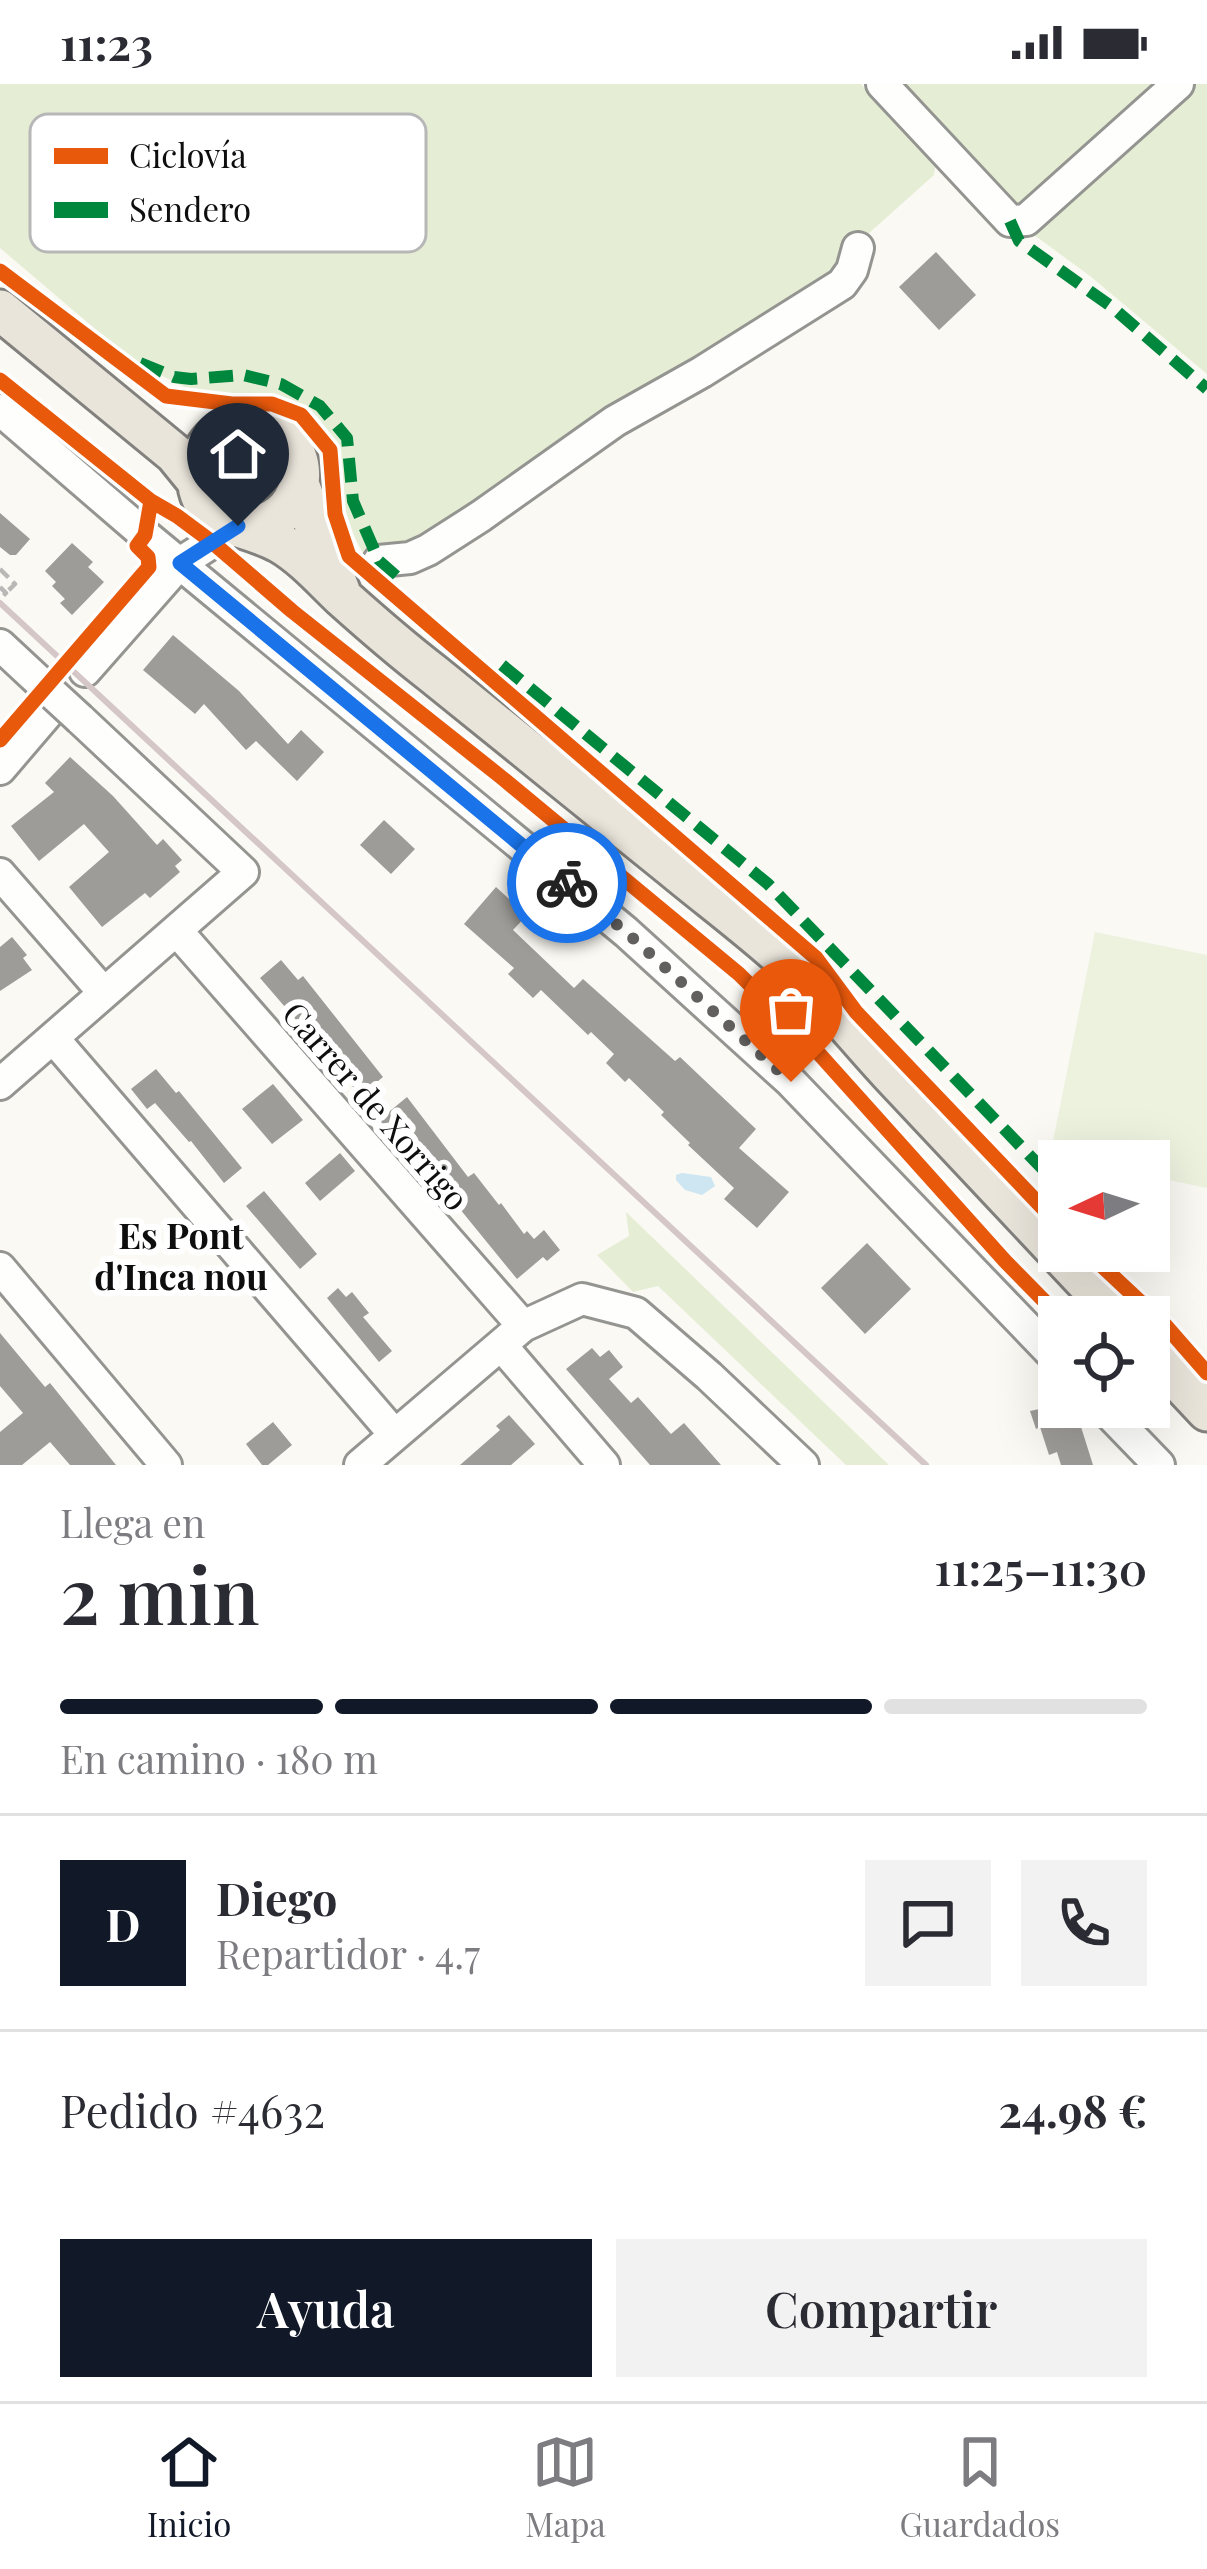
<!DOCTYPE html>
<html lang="es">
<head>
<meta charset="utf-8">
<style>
  :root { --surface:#fff; --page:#f2f2f3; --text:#2b2b33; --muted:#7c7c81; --line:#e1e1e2; --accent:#111827 }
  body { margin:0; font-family:"Playfair Display",serif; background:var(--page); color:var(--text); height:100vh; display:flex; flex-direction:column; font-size:45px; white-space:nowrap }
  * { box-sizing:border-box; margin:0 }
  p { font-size:39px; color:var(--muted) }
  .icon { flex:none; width:66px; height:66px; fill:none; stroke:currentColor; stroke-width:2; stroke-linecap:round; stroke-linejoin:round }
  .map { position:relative; height:1381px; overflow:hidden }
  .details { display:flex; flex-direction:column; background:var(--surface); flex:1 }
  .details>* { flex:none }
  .needle { width:78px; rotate:266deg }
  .tools { position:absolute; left:1038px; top:1056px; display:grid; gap:24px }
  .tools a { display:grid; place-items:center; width:132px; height:132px; border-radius:0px; background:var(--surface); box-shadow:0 12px 48px #0002; font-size:60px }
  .pin { position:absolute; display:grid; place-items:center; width:102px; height:102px; color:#fff; margin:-123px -51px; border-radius:50% 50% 50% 0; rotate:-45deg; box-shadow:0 0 12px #0007 }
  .pin .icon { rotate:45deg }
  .courier { position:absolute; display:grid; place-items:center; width:120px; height:120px; margin:-60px; border:9px solid #1a73e8; border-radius:50%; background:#fff; color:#222; box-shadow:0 3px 15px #0007 }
  .overview em { font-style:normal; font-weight:600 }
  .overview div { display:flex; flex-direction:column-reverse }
  .overview { display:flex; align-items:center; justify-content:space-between; height:204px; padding:0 60px }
  h1 { font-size:78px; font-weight:600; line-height:90px }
  .bar { display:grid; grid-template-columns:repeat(4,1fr); gap:18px 12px; align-content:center; height:144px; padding:0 60px }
  .bar i { height:15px; border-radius:9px; background:var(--line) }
  .bar .current { background:var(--accent) }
  .bar p { grid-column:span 4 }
  .line { display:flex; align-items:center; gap:30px; padding:0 60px; border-top:3px solid var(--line) }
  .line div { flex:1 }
  .round { display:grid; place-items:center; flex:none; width:126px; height:126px; border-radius:0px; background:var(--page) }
  .primary-button { display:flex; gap:24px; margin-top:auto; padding:24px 60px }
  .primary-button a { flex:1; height:138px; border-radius:0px; background:var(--accent); color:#fff; font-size:48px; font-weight:600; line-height:138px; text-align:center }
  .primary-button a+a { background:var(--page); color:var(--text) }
  .status { display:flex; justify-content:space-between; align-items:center; height:84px; padding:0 60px; background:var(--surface); direction:ltr }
  .status svg { height:33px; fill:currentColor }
  .menu { display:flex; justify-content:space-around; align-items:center; height:168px; border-top:3px solid var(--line); background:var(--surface); font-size:33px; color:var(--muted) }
  .menu a { display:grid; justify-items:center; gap:6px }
  .menu .current { color:var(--accent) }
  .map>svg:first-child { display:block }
</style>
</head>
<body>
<div class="status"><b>11:23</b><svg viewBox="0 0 49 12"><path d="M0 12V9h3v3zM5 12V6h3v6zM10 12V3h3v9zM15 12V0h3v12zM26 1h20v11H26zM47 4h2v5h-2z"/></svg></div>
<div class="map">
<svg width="1207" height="1381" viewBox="0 0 1207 1381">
  <rect width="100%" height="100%" fill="#faf9f3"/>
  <!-- green -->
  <path fill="#e5eed5" d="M 0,0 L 861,0 L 935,83 L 934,91 L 849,167 L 843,181 L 410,474 L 366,475 L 344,433 L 335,361 L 318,333 L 286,317 L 202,312 L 133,277 L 0,164 Z
    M 896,0 L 1161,0 L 1027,121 L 1014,126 Z
    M 1192,0 L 1207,0 L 1207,290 L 1090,192 L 1030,148 Z
    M 626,1128 L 889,1381 L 846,1381 L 658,1202 L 633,1208 L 597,1171 L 629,1152 Z"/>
  <!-- pitch -->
  <path fill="#edf2df" d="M 1095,848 L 1207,871 L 1207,1104 L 1149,1092 L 1149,1077 L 1074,1077 L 1050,1072 Z"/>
  <!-- water -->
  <path fill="#cde6f1" d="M 682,1089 L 711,1093 L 715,1102 L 702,1111 L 685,1106 L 676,1096 L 676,1091 Z"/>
  <!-- building -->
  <path fill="#9e9c98" d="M 936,168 L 976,211 L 939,246 L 899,203 Z
    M 0,429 L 30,455 L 16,471 L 10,471 L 0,463 Z
    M 72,459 L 93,478 L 88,483 L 104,498 L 72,531 L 60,519 L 65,515 L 52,502 L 56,498 L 45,487 Z
    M 173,551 L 239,607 L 288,660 L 301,646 L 324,668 L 297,697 L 256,657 L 246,666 L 204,620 L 195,630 L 143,586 Z
    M 70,673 L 113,712 L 157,761 L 163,755 L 182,776 L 175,782 L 180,788 L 150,814 L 145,809 L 102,843 L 69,803 L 109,768 L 84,740 L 39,777 L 11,742 L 54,708 L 45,699 Z
    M 384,736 L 415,765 L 391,790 L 360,761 Z
    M 496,803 L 527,831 L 513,846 L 574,904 L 583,895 L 675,977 L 680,973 L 756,1045 L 739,1064 L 789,1108 L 757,1144 L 724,1115 L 734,1104 L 688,1061 L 690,1059 L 661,1031 L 664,1028 L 629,994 L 625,998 L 606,979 L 614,970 L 591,948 L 588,951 L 541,906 L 533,914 L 508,890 L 514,884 L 464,840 Z
    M 12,853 L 27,871 L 23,874 L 32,886 L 0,907 L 0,863 Z
    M 281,876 L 298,896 L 303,892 L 383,993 L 360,1012 L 337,983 L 330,988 L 299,949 L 304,945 L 260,894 Z
    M 156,985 L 176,1009 L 179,1007 L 242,1084 L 224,1099 L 191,1057 L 189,1058 L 155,1019 L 147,1025 L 131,1005 Z
    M 273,1000 L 303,1036 L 272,1060 L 242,1025 Z
    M 407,1013 L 468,1093 L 474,1089 L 499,1121 L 501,1119 L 524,1150 L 527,1147 L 534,1155 L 544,1146 L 560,1166 L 547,1177 L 543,1173 L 517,1195 L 455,1119 L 447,1125 L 417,1088 L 419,1086 L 379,1036 Z
    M 340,1069 L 355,1087 L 320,1117 L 305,1099 Z
    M 264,1107 L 317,1170 L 300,1185 L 246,1122 Z
    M 867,1159 L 911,1205 L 865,1250 L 821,1204 Z
    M 338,1204 L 346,1213 L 352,1208 L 369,1229 L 363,1233 L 392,1267 L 379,1278 L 327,1214 Z
    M 0,1249 L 45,1303 L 50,1299 L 116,1381 L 70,1381 L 50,1358 L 22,1381 L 0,1381 L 0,1348 L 23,1329 L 0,1302 Z
    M 592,1264 L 600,1273 L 609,1266 L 623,1283 L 609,1295 L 631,1319 L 638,1313 L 671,1350 L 684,1339 L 721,1381 L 650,1381 L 566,1285 Z
    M 1058,1321 L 1061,1331 L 1076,1327 L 1093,1381 L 1061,1381 L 1057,1368 L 1049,1371 L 1040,1343 L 1036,1345 L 1030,1327 Z
    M 509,1331 L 535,1360 L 511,1381 L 460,1381 L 500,1346 L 496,1342 Z
    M 273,1338 L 292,1361 L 268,1381 L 262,1381 L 246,1360 Z"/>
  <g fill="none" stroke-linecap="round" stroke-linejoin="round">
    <defs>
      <path id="minor" d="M 882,0 L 1010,137 L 1026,136 L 1178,0
        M 0,326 L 145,451 L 626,848 L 791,998 L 1059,1277
        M 379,477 L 410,474 L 428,466 L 481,432 L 615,337 L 702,288 L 842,200 L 852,186 L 858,164
        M 0,561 L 43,601
        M 85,587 L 180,479 L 238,442
        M 0,685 L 47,630
        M 0,790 L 104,909
        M 177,847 L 523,1242
        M 53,954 L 395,1351
        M 0,1000 L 243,788 L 80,635
        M 0,1184 L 166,1381
        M 501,1261 L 604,1381
        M 1103,1323 L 1159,1381
        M 360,1381 L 523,1242 L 582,1215 L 636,1229 L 709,1292 L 803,1381"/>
      <path id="major" d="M 0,226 L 175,370 L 197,397
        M 299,400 L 340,507
        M 245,443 C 320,437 314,344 250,340 C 194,338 176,421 230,440 C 247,446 264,450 280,459 C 304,473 322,494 342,513 C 371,539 401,565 432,589 C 512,654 592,718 672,783 C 707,812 743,839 777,869 C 818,904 853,949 889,988 C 966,1070 1042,1151 1119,1233
        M 1149,1265 L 1207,1327"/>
    </defs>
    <!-- minor casing -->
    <use href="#minor" stroke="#949491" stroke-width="36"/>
    <!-- major casing -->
    <use href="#major" stroke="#82817e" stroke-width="45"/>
    <!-- path -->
    <path stroke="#b8b8b7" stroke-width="4.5" stroke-dasharray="12 6" stroke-linecap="butt" d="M 0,485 L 15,500 L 6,509
      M 0,503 L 6,509 L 0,515"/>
    <!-- minor -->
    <use href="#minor" stroke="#fefefd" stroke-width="30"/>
    <!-- major -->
    <use href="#major" stroke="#eae5db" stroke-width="39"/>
    <!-- rail -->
    <path stroke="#d5c7c7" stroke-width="6" d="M 0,519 L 926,1381"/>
    <defs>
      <path id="minor-bridge" d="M 43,601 L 80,635"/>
    </defs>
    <!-- minor-bridge casing -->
    <use href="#minor-bridge" stroke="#949491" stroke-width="36" stroke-linecap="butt"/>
    <!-- minor-bridge -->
    <use href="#minor-bridge" stroke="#fefefd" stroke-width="30"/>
    <!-- quiet -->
    <path stroke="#00873e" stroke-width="12" stroke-dasharray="24 12" stroke-linecap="butt" d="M 1010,137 L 1019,157 L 1112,223 L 1207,305
      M 140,279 L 174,293 L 191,295 L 243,291 L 281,300 L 320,322 L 347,354 L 353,417 L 379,477 L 396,492
      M 502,581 L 768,800 L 1059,1102"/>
    <defs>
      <path id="cycleway" d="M 0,187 L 166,312 L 232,320 L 272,320 L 301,331 L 330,366 L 335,430 L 349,472 L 816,874 L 856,928 L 1059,1141
        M 0,296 L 151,417 L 177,432 L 212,458 L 292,527 L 501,693 L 739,890 L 813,963 L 1005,1177 L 1060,1233
        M 0,656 L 149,483 L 148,473 L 137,462 L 145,451 L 151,417
        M 1086,1167 L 1165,1241 L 1207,1289"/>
    </defs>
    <!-- cycleway casing -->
    <use href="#cycleway" stroke="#fff" stroke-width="22"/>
    <!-- cycleway -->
    <use href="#cycleway" stroke="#e8590c" stroke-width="15"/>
  </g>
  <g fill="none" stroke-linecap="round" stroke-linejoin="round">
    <!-- done -->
    <path stroke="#61605e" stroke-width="12" stroke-dasharray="0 21.6" d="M 567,799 L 626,848 L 791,998"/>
    <!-- route -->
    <path stroke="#1a73e8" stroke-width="15" d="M 238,442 L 180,479 L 567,799"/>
  </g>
  <g text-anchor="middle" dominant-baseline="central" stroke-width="12" stroke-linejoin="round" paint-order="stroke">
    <!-- street labels -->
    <g font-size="33" fill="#0e0e0e" stroke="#fff">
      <text transform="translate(377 1021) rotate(49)">Carrer de Xorrigo</text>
    </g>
    <!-- neighbourhood labels -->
    <g font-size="36" font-weight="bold" fill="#0e0e0e" stroke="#fff">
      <text x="181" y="1150">Es Pont<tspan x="181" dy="41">d'Inca nou</tspan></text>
    </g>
  </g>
  <!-- legend -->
  <rect x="30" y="30" width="396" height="138" rx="18" fill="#fff" stroke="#b7b7b7" stroke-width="3"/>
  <rect x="54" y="64" width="54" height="16" fill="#e8590c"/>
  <rect x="54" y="118" width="54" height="16" fill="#00873e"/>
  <g font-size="33" fill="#0e0e0e">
    <text x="129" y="84">Ciclovía</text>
    <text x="129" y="138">Sendero</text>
  </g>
</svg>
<div class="tools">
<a><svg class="needle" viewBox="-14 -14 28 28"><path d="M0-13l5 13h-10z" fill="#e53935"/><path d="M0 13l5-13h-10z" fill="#7c7c81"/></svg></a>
<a><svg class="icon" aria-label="locate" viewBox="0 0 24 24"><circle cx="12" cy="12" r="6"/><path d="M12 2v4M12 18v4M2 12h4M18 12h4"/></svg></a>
</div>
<div class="pin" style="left:791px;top:998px;background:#ea580c"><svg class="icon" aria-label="bag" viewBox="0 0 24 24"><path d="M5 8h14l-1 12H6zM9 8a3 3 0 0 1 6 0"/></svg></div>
<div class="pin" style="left:238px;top:442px;background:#1f2937"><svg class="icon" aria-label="home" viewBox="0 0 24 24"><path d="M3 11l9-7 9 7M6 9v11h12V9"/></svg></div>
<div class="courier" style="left:567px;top:799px"><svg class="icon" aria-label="bike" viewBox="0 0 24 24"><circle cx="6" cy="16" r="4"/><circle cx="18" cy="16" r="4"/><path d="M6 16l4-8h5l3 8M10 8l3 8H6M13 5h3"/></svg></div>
</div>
<section class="details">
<div class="overview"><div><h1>2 min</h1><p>Llega en</p></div><em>11:25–11:30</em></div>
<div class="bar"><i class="current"></i><i class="current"></i><i class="current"></i><i></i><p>En camino · 180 m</p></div>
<div class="line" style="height:216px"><b class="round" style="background:var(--accent);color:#fff">D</b><div><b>Diego</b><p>Repartidor · 4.7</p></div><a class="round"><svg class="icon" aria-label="chat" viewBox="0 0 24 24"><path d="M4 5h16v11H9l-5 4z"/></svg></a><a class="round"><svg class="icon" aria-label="phone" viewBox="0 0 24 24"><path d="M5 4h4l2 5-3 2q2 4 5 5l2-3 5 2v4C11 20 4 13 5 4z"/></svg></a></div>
<div class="line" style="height:156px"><div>Pedido #4632</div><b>24.98 €</b></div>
<div class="primary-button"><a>Ayuda</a><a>Compartir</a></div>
</section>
<nav class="menu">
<a class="current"><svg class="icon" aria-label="home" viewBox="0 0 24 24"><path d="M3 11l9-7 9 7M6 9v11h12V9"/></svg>Inicio</a>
<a><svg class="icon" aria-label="map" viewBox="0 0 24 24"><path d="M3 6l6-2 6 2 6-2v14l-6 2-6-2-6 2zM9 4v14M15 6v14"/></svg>Mapa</a>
<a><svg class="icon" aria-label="saved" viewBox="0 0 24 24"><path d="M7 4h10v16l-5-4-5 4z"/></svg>Guardados</a>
</nav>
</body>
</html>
